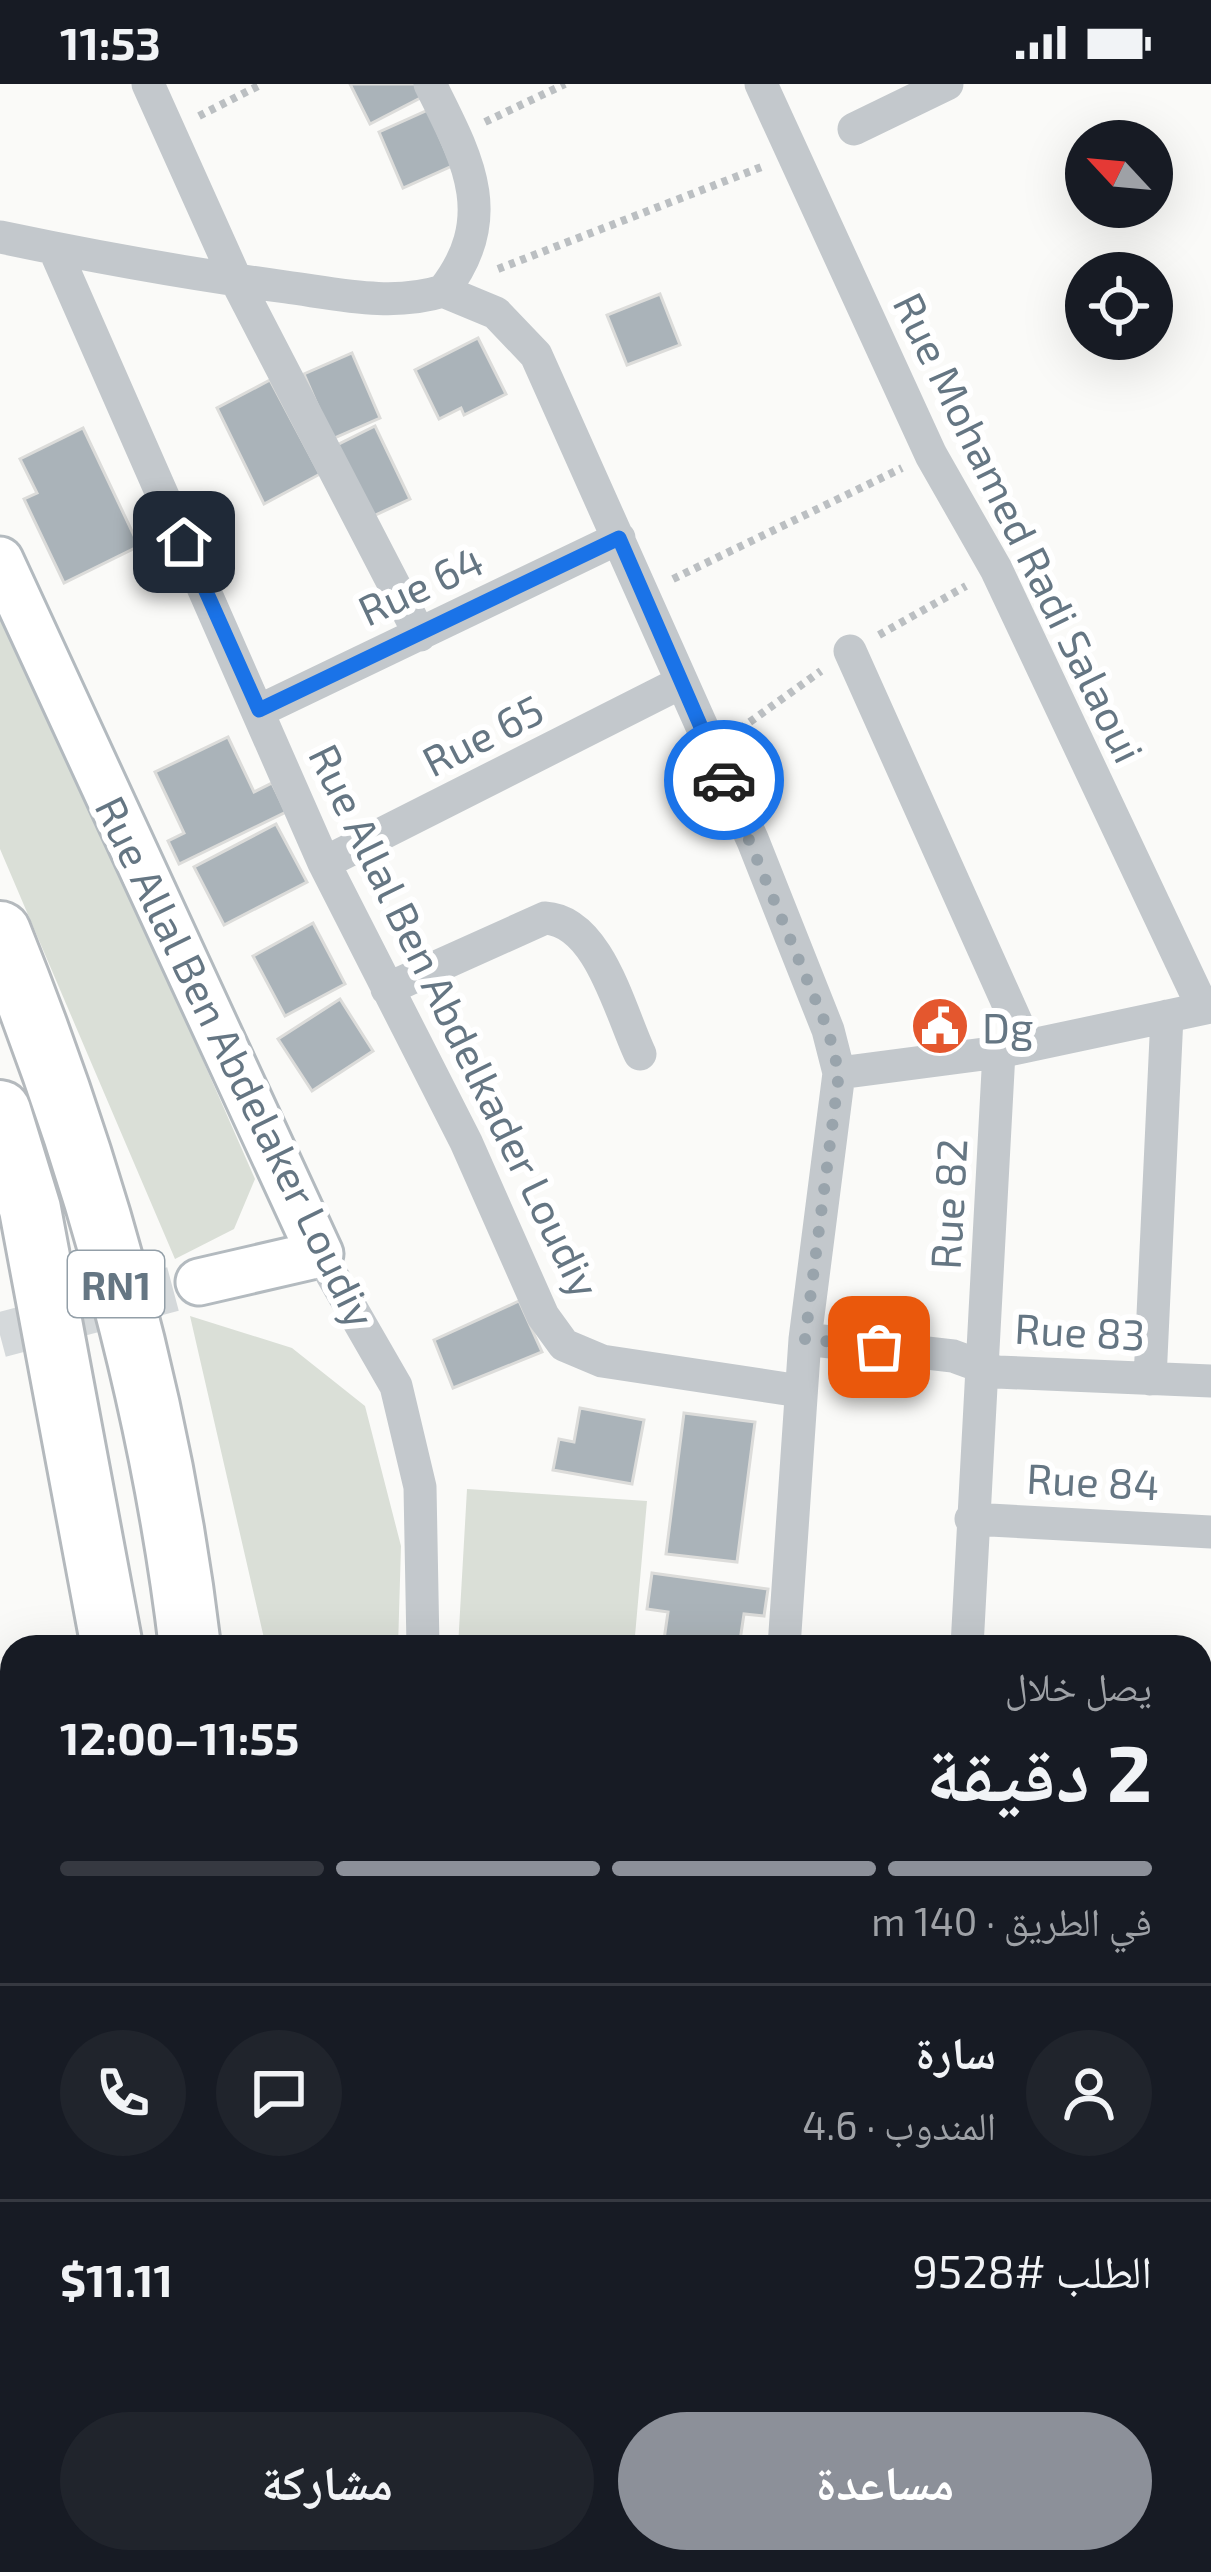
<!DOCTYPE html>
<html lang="ar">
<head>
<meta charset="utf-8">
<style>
  :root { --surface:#171b24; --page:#20242c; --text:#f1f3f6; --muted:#9ea1a6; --line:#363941; --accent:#8c9099 }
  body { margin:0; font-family:"Exo 2","Noto Naskh Arabic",sans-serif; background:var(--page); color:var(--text); direction:rtl; height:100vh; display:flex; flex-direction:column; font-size:45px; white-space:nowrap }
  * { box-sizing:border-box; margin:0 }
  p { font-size:39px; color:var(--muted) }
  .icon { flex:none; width:66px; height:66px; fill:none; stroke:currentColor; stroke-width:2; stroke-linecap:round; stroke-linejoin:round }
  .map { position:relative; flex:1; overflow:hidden; direction:ltr }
  .panel { position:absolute; left:0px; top:1551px; width:1212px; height:939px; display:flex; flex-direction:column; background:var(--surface); border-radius:36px 36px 0 0; box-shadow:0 12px 48px #0002; direction:rtl }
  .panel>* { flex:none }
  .needle { width:78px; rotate:296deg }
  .fabs { position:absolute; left:1065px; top:36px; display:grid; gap:24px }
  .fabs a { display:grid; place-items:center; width:108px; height:108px; border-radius:50%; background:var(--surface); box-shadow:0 12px 48px #0002; font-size:60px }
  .pin { position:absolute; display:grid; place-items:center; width:102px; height:102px; color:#fff; margin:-51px; border-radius:24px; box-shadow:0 6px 18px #0006 }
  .courier { position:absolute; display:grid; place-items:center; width:120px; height:120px; margin:-60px; border:9px solid #1a73e8; border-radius:50%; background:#fff; color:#222; box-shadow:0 3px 15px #0007 }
  .head em { font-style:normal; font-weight:700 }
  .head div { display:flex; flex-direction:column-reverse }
  .head { display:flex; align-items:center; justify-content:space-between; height:204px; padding:0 60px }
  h1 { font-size:78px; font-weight:700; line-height:90px }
  .bar { display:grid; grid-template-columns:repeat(4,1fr); gap:18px 12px; align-content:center; height:144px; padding:0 60px }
  .bar i { height:15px; border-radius:9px; background:var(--line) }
  .bar .active { background:var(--accent) }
  .bar p { grid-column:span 4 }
  .line { display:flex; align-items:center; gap:30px; padding:0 60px; border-top:3px solid var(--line) }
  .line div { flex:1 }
  .round { display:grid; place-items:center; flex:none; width:126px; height:126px; border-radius:63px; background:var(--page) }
  .cta { display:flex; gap:24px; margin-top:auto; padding:24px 60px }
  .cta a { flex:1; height:138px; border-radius:72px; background:var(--accent); color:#fff; font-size:48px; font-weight:700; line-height:138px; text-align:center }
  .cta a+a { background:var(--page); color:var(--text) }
  .status { display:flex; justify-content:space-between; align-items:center; height:84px; padding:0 60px; background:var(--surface); direction:ltr }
  .status svg { height:33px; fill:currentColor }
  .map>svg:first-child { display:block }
</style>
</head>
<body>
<div class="status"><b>11:53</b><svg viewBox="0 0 49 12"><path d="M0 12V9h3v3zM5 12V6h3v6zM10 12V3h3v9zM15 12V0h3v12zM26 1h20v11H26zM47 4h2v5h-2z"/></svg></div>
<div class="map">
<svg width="1211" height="2488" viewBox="0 0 1211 2488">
  <rect width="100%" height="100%" fill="#fafaf8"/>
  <!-- green -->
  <path fill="#dadfd7" d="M 0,514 L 255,1095 L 234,1145 L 175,1175 L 0,765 Z
    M 190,1232 L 292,1264 L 365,1322 L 401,1462 L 398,1563 L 266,1563 Z
    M 467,1405 L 647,1417 L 634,1563 L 458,1563 Z
    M 247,2478 L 387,2478 L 389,2488 L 246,2488 Z"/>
  <!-- building -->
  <path fill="#aab3b9" stroke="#dcdcda" stroke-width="3" d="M 350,0 L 421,0 L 426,11 L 370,40 Z
    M 428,26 L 452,82 L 403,104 L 379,48 Z
    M 660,210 L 680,261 L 627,281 L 607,231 Z
    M 478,254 L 506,310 L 464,331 L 461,324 L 439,335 L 415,286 Z
    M 352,269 L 380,334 L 332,355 L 304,290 Z
    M 270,296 L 320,390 L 264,420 L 217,324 Z
    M 375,342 L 410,415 L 369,434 L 335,362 Z
    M 83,344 L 139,462 L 64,499 L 24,415 L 37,409 L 20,375 Z
    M 228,653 L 254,708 L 272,699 L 286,728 L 179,780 L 168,757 L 184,749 L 155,688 Z
    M 276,740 L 307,798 L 224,841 L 194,783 Z
    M 313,839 L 345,900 L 285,932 L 253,872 Z
    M 340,915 L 373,967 L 312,1007 L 278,955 Z
    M 519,1217 L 542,1268 L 453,1304 L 434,1256 Z
    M 580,1324 L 644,1336 L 632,1400 L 553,1386 L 559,1355 L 574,1358 Z
    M 684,1329 L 755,1338 L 737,1478 L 666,1470 Z
    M 652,1489 L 768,1505 L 764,1532 L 744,1530 L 739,1563 L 663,1563 L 668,1528 L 647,1525 Z"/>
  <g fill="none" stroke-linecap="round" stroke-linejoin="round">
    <!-- secondary-tunnel -->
    <path stroke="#d5d9db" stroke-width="45" stroke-dasharray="45 22" stroke-linecap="butt" d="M 0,1251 L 199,1198"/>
    <defs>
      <path id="secondary" d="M 0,476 L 320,1170 L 199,1198
        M 0,2144 L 12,2153
        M 420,2478 L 422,2488"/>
      <path id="highway" d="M 0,848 C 92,1076 161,1319 190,1563
        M 0,1027 L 30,1125 L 112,1563
        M 0,2325 L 12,2347
        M 61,2478 L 63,2488
        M 132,2488 L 133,2478
        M 198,2488 L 200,2478"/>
    </defs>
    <!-- secondary casing -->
    <use href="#secondary" stroke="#b3babf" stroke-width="51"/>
    <!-- highway casing -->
    <use href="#highway" stroke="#b4b9bd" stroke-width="66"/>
    <!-- path -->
    <path stroke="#bbbfc2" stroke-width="8" stroke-dasharray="6 6" stroke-linecap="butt" d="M 199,32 L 262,0
      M 485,38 L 565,0
      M 498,185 L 764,82
      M 673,495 L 902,384
      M 879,551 L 966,502
      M 740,645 L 821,587
      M 5,2392 L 12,2407"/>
    <!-- street -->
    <path stroke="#c3c8cc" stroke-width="33" d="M 148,0 L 236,196 L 420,551
      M 430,0 C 467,74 501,133 443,207 L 496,229 L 536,271 L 753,757 L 828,946 L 839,989 L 805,1255 L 784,1563
      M 761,0 L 931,371 L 996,485 L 1203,924
      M 854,45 L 947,0
      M 0,153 C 95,173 190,190 286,203 C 338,210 392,223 443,207
      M 54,164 L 324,779 L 466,1058 L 543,1232 L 564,1261 L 602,1277 L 800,1307
      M 850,567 L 1027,962
      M 259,627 L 619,454
      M 324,779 L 680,599
      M 387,905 L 545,834 C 599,837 620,928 640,970
      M 839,989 L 999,968 L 1211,923
      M 320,1170 L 396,1302 L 420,1403 L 423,1563
      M 805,1255 L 953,1272 L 997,1288 L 1211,1297
      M 1150,1295 L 1167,932
      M 971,1435 L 1211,1448
      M 967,1563 L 999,968
      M 1200,1710 L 1211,1638
      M 1200,1941 L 1211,1941
      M 1200,2108 L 1211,2109
      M 1200,2317 L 1211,2318
      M 626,2478 L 642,2488
      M 1064,2488 L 1065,2478"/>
    <!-- secondary -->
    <use href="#secondary" stroke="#fff" stroke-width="45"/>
    <!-- highway -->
    <use href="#highway" stroke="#fff" stroke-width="60"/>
  </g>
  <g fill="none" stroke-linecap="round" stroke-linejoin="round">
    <!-- done -->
    <path stroke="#99a4ac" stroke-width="12" stroke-dasharray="0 21.6" d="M 724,696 L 828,946 L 839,989 L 805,1255 L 879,1263"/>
    <!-- route -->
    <path stroke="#1a73e8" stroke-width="15" d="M 184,458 L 259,626 L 619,454 L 724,696"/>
  </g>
  <!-- icons -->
  <defs>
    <symbol id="civic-disc" viewBox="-11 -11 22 22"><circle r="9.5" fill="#e4572e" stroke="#fff"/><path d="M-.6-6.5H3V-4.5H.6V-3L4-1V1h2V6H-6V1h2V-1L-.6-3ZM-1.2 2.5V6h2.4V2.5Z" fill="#fff"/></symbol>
  </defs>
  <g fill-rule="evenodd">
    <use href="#civic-disc" x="907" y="909" width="66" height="66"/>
  </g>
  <g text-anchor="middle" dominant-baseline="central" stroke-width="12" stroke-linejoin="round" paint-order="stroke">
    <!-- shield labels -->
    <rect fill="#fff" stroke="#939fa8" stroke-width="3" x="68" y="1167" width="96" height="66" rx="9"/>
    <g font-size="39" font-weight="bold" fill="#657683">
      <text x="116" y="1200">RN1</text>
    </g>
    <!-- street labels -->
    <g font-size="42" fill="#657683" stroke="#fff">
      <text transform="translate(1020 443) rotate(64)">Rue Mohamed Radi Salaoui</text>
      <text transform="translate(420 500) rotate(-25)">Rue 64</text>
      <text transform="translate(482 650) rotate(-27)">Rue 65</text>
      <text transform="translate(456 936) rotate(64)">Rue Allal Ben Abdelkader Loudiy</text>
      <text transform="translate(237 977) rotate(64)">Rue Allal Ben Abdelaker Loudiy</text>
      <text transform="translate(947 1120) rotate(-87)">Rue 82</text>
      <text transform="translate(1080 1246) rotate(3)">Rue 83</text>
      <text transform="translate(1093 1396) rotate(3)">Rue 84</text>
    </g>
    <!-- poi labels -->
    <g font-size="42" fill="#657683" stroke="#fff" text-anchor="start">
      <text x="982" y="942">Dg</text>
    </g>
  </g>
</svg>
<div class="fabs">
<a><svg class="needle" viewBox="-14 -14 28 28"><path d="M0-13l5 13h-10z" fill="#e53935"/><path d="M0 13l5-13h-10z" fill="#9ea1a6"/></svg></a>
<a><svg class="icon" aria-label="locate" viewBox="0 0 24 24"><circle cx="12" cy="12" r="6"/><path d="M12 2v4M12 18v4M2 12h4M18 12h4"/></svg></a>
</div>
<div class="pin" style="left:879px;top:1263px;background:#ea580c"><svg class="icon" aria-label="bag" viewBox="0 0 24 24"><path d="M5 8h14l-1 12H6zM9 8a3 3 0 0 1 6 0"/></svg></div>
<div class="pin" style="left:184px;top:458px;background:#1f2937"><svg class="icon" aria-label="home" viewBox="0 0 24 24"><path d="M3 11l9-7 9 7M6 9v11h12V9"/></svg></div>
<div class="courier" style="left:724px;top:696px"><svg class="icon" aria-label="car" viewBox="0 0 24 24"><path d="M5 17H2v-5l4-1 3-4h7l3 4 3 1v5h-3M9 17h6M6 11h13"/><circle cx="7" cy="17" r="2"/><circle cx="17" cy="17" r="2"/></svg></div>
<section class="panel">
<div class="head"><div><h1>2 دقيقة</h1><p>يصل خلال</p></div><em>11:55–12:00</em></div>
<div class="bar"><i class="active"></i><i class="active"></i><i class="active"></i><i></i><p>في الطريق · 140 m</p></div>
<div class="line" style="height:216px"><a class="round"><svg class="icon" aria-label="person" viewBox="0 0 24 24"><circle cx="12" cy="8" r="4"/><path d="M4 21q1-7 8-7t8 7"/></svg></a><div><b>سارة</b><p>المندوب · 4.6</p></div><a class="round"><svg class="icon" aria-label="chat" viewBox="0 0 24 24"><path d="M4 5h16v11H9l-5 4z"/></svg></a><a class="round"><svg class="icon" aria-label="phone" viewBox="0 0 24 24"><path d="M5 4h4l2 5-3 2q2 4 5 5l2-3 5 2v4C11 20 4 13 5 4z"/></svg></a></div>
<div class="line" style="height:156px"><div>الطلب #9528</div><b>$11.11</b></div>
<div class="cta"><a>مساعدة</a><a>مشاركة</a></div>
</section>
</div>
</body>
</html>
